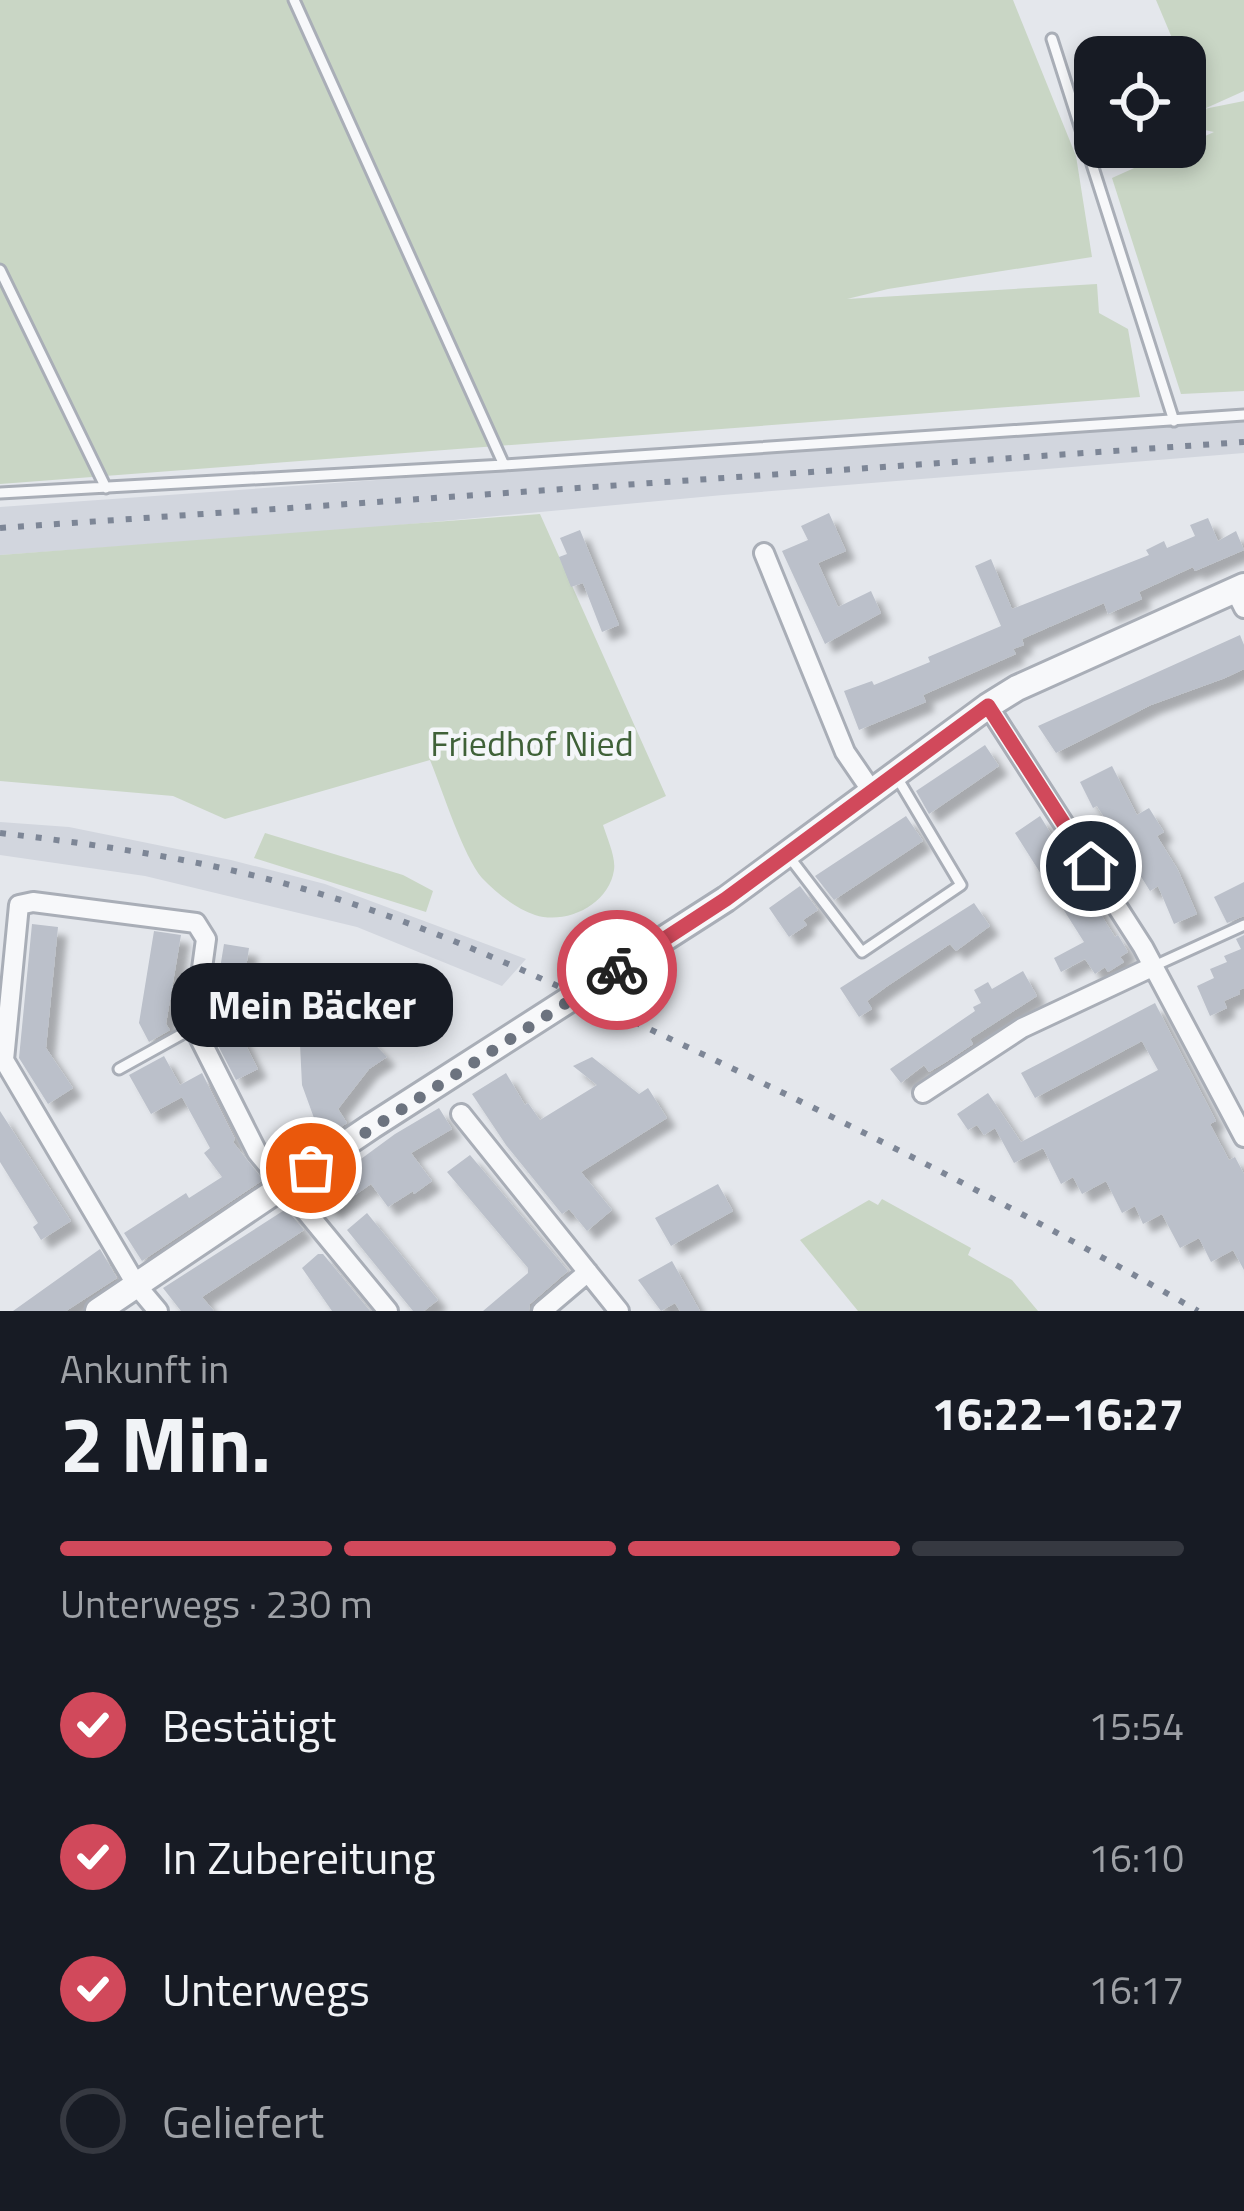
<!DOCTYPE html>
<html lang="de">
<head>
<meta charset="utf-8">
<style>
  :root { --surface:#171b24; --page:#20242c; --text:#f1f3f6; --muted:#9ea1a6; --line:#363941; --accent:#d1495b }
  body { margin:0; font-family:"Titillium Web",sans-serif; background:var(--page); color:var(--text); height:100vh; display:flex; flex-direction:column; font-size:45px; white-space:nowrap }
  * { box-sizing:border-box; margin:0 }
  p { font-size:39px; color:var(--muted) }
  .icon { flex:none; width:66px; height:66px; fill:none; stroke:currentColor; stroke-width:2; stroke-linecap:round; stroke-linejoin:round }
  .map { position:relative; height:1311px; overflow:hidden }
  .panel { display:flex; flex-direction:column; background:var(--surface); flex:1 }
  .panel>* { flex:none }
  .controls { position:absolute; left:1074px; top:36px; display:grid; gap:24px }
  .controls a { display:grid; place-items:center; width:132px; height:132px; border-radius:24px; background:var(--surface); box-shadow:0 6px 18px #0003; font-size:60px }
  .pin { position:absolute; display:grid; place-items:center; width:102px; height:102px; color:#fff; margin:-51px; border:6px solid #fff; border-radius:50%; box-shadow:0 3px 12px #0007 }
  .courier { position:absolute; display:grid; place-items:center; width:120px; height:120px; margin:-60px; border:9px solid #d1495b; border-radius:50%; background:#fff; color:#222; box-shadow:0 3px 15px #0007 }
  .bubble { position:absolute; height:84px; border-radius:36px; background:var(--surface); box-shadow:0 6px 18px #0003; font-size:39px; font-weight:700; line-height:84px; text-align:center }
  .headline em { font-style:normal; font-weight:700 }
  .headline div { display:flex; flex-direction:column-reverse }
  .headline { display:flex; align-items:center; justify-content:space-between; height:204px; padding:0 60px }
  h1 { font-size:78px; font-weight:700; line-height:90px }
  .bar { display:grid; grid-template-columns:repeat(4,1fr); gap:18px 12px; align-content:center; height:144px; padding:0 60px }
  .bar i { height:15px; border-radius:9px; background:var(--line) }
  .bar .on { background:var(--accent) }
  .bar p { grid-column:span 4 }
  ol { padding:0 60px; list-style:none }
  li { display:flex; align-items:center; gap:36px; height:132px }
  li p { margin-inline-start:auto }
  li .icon { padding:12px; border-radius:50%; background:var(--accent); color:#fff; stroke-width:4 }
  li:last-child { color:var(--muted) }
  li i { width:66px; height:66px; border:6px solid var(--line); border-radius:50% }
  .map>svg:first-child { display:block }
</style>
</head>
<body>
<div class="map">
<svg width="1244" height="1311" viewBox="0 0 1244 1311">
  <defs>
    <filter id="shadow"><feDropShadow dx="9" dy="9" stdDeviation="3" flood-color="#0004"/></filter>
  </defs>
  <rect width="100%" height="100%" fill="#e4e7ec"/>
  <!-- built -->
  <path fill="#d2d6de" d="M 1244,418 L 1244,453 L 723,495 L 336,531 L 0,555 L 0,507 Z
    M 0,822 L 69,827 L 231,860 L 325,884 L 526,959 L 502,986 L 357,927 L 145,876 L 0,855 Z"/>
  <!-- green -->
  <path fill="#c9d6c5" d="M 0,0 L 1013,0 L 1076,156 L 1092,257 L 888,289 L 847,299 L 1097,284 L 1099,313 L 1128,329 L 1140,397 L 0,484 Z
    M 1156,0 L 1244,0 L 1244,91 L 1204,109 L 1244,101 L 1244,391 L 1181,394 L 1112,178 L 1214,132 L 1185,126 L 1185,109 L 1201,108 L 1185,69 L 1185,57 L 1180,57 Z
    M 540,514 L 666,796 L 603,825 C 607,838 616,857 614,870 C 609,905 566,925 535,915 C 515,908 496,893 482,878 C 463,856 442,789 430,760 L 225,819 L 173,796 L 0,781 L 0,555 Z
    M 265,833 L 403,875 L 433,891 L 426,912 L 254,858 Z
    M 882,1199 L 971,1248 L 968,1255 L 1012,1280 L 1038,1311 L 858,1311 L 800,1240 L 869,1200 L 878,1205 Z"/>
  <!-- building -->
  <path fill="#bbc0ca" filter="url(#shadow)" d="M 829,513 L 846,551 L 818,563 L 838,607 L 871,591 L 881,613 L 825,644 L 782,551 L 808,540 L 801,526 Z
    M 1208,518 L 1218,541 L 1236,531 L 1244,550 L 1195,571 L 1193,567 L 1139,592 L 1142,599 L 1108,614 L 1104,603 L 1022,639 L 1024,645 L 1013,649 L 1016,654 L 923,695 L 926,702 L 859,730 L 844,691 L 872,681 L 874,685 L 930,662 L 928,657 L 1001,626 L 975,566 L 991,559 L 1012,609 L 1149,555 L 1146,550 L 1164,541 L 1167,548 L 1195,536 L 1190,525 Z
    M 580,530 L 619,625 L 602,632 L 583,583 L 571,587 L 559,557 L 567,554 L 560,538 Z
    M 1240,635 L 1244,645 L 1244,669 L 1225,678 L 1151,705 L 1056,753 L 1038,726 Z
    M 985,745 L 999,766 L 929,814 L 916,791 Z
    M 1112,766 L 1137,815 L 1149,808 L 1164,832 L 1157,836 L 1178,870 L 1197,914 L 1174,924 L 1158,886 L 1150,891 L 1097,806 L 1093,808 L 1080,782 Z
    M 906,816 L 923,841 L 834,900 L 815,876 Z
    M 1040,816 L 1115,937 L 1118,935 L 1128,952 L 1120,957 L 1124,962 L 1108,972 L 1105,967 L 1095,974 L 1085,959 L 1061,972 L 1054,958 L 1084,942 L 1015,833 Z
    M 1244,882 L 1244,916 L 1227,923 L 1214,897 Z
    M 800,886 L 818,910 L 803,920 L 807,925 L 789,937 L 769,908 Z
    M 974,903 L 990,926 L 956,951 L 950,944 L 886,987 L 867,1001 L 872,1009 L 859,1017 L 840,988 Z
    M 32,924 L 58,927 L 46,1048 L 73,1088 L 48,1104 L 19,1058 Z
    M 154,931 L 181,935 L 166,1024 L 170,1030 L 149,1042 L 139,1023 Z
    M 1244,935 L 1244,988 L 1239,990 L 1240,994 L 1224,1001 L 1227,1008 L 1210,1016 L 1197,986 L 1214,978 L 1210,969 L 1227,962 L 1224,956 L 1241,949 L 1236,939 Z
    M 224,944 L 249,948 L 237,1028 L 258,1069 L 236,1080 L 210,1030 Z
    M 355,963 L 434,991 L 430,1004 L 436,1006 L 431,1021 L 424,1018 L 420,1027 L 349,1002 L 356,982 L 349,979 Z
    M 1023,971 L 1037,996 L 970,1039 L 973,1044 L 946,1062 L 929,1072 L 924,1065 L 901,1083 L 890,1069 L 975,1011 L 973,1007 L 981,1003 L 974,990 L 988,982 L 992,989 Z
    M 1155,1003 L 1216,1121 L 1210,1124 L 1229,1160 L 1235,1157 L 1244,1174 L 1244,1270 L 1233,1250 L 1211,1262 L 1199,1238 L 1180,1248 L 1162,1214 L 1143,1224 L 1135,1206 L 1122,1213 L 1106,1181 L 1082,1194 L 1073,1177 L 1061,1184 L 1043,1148 L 1014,1163 L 995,1128 L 984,1135 L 977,1125 L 968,1130 L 957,1114 L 988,1093 L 1021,1142 L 1158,1070 L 1142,1041 L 1035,1098 L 1021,1073 Z
    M 309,1004 L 348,1017 L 387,1057 L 369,1069 L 338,1109 L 347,1123 L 322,1140 L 302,1085 L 300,1044 Z
    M 164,1056 L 180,1085 L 202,1073 L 235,1139 L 233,1142 L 263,1180 L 142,1261 L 124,1233 L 186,1193 L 189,1198 L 222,1177 L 204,1153 L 210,1148 L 182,1097 L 151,1114 L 129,1075 Z
    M 592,1057 L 639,1094 L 648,1088 L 667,1118 L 581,1172 L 612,1210 L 587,1231 L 569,1209 L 562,1214 L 506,1145 L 472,1094 L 506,1073 L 525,1105 L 528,1103 L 540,1120 L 597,1085 L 573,1066 Z
    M 439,1108 L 452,1129 L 411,1153 L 432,1181 L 414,1194 L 413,1191 L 388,1207 L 371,1184 L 332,1211 L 316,1192 L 395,1134 Z
    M 0,1111 L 71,1221 L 41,1240 L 33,1227 L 38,1223 L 0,1162 Z
    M 470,1155 L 568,1271 L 530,1304 L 529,1311 L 483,1311 L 528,1273 L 528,1268 L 447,1172 Z
    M 718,1184 L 733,1211 L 671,1246 L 655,1218 Z
    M 286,1209 L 304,1230 L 202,1297 L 214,1311 L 181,1311 L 163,1288 Z
    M 367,1213 L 438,1300 L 424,1311 L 413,1311 L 347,1230 Z
    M 100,1249 L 117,1278 L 66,1311 L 13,1311 Z
    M 318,1254 L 323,1254 L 370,1311 L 332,1311 L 302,1268 Z
    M 672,1261 L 700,1311 L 680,1311 L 675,1303 L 661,1311 L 638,1280 Z"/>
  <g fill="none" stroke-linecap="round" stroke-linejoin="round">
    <defs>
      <path id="service" d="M 294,0 L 504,465
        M 1052,39 L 1174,421
        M 0,270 L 106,488
        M 0,493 L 504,465 L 1244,415
        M 787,854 L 862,952 L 961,885 L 895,774
        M 1152,967 L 1244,925
        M 119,1069 L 193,1028"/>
      <path id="minor" d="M 764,553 L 845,752 L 871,790
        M 1235,590 L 1244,608
        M 988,706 L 1143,947 L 1244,1137
        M 923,1093 L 1022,1028 L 1152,967
        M 461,1114 L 619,1311
        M 158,1311 L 137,1286 L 4,1060 L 19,905 L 33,902 L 196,923 L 206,939 L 194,1027 L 257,1152 L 388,1311
        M 542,1311 L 588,1272"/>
      <path id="tertiary" d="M 98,1311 L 372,1126 L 726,899 L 988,706 L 1017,688 L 1244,586"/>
    </defs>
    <!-- service casing -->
    <use href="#service" stroke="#a9aeb7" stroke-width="15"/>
    <!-- minor casing -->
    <use href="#minor" stroke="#a9aeb7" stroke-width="24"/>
    <!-- tertiary casing -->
    <use href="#tertiary" stroke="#a9aeb7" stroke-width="30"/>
    <!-- service -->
    <use href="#service" stroke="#f7f8fa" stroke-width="9"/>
    <!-- minor -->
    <use href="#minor" stroke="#f7f8fa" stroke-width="18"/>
    <!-- tertiary -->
    <use href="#tertiary" stroke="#f7f8fa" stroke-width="24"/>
    <!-- rail -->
    <path stroke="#7d8696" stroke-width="6" stroke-dasharray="6 12" stroke-linecap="butt" d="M 0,528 L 1244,442
      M 0,833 C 102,845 205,860 304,889 C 435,926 559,986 681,1044 C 857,1127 1030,1215 1198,1311"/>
  </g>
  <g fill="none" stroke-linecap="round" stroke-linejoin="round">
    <!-- done -->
    <path stroke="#6c737f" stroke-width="12" stroke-dasharray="0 21.6" d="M 311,1168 L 617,970"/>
    <!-- route -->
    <path stroke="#d1495b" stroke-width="15" d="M 617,970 L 726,899 L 988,706 L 1091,866"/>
  </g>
  <g text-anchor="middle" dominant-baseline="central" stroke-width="9" stroke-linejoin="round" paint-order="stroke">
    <!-- park labels -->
    <g font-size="36" fill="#3f6138" stroke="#f4f6f9">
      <text x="532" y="742">Friedhof Nied</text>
    </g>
  </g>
</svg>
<div class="controls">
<a><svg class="icon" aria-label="locate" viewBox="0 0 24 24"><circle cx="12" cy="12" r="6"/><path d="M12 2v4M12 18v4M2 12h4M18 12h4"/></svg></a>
</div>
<div class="pin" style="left:311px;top:1168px;background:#ea580c"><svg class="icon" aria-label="bag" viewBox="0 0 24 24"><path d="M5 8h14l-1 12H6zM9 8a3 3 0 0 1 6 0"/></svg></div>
<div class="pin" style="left:1091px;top:866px;background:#1f2937"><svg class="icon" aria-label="home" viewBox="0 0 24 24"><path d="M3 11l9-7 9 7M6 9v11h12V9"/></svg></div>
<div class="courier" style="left:617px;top:970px"><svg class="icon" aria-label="bike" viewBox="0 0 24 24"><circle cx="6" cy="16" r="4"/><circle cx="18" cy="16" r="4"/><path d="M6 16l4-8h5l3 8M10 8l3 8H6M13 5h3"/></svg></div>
<div class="bubble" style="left:171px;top:963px;width:282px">Mein Bäcker</div>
</div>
<section class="panel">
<div class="headline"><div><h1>2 Min.</h1><p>Ankunft in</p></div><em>16:22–16:27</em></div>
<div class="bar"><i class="on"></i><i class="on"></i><i class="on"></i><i></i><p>Unterwegs · 230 m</p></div>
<ol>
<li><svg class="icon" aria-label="check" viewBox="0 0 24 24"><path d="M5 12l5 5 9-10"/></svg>Bestätigt<p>15:54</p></li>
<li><svg class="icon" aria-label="check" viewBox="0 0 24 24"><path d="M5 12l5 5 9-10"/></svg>In Zubereitung<p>16:10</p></li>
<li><svg class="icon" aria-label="check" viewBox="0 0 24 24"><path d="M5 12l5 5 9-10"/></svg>Unterwegs<p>16:17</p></li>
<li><i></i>Geliefert</li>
</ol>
</section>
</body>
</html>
